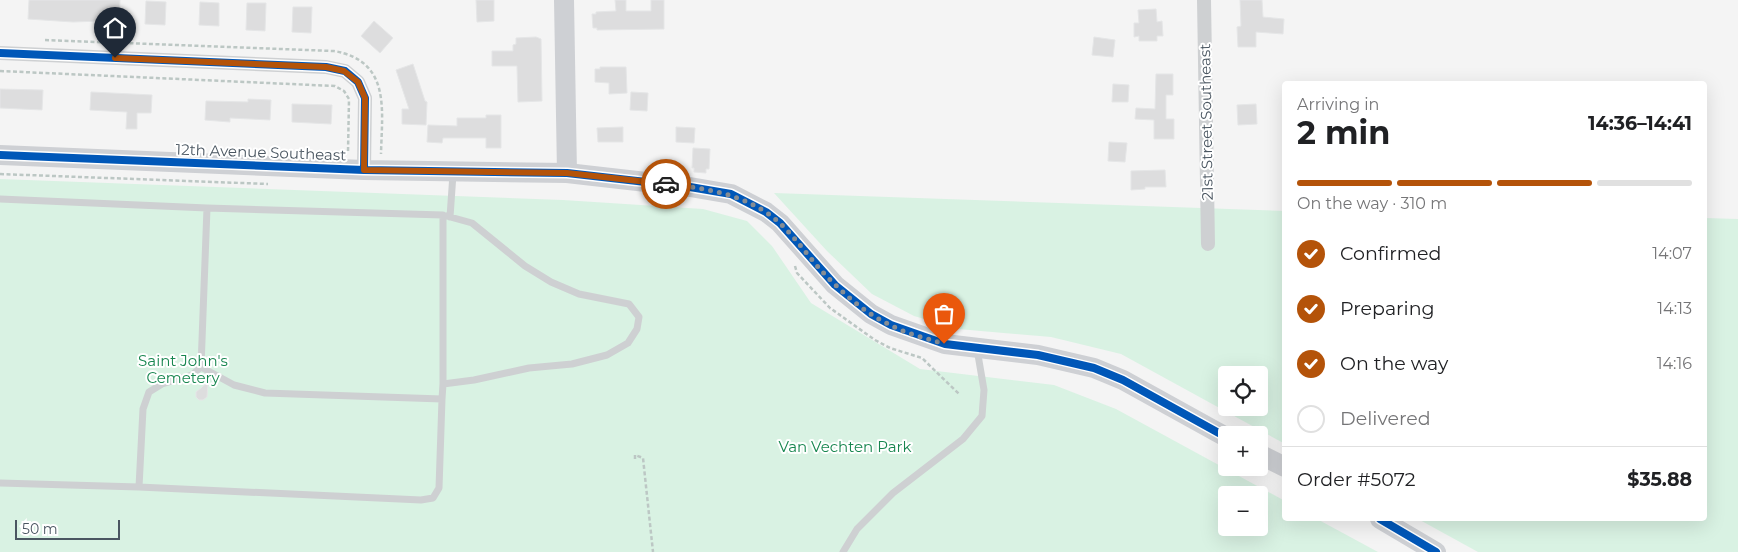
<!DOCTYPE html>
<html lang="en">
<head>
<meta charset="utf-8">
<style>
  :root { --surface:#fff; --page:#f2f2f2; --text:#202124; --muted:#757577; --line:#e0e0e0; --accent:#b45309 }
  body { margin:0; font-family:Montserrat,sans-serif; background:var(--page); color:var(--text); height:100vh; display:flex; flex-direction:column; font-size:19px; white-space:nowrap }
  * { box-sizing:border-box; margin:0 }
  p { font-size:16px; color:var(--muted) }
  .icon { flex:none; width:28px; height:28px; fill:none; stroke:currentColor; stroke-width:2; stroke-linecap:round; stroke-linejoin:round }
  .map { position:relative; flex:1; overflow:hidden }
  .sheet { position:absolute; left:1282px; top:81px; width:425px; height:440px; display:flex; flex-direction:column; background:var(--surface); border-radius:5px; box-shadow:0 5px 20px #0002 }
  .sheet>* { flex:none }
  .controls { position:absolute; left:1218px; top:366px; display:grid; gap:10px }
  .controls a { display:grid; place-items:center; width:50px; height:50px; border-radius:5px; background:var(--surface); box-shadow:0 5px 20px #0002; font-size:25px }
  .scale { position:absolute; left:15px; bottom:12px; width:105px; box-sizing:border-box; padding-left:5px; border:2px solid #4a5661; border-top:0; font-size:14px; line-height:18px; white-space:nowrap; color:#4a5661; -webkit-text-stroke:4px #fff; paint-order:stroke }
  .pin { position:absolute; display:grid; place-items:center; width:42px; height:42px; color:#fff; margin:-51px -21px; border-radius:50% 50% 50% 0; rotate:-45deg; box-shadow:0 0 5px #0007 }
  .pin .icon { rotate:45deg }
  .courier { position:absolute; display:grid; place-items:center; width:50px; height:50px; margin:-25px; border:4px solid #b45309; border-radius:50%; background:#fff; color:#222; box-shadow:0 1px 6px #0007 }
  .head em { font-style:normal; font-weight:700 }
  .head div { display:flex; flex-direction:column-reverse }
  .head { display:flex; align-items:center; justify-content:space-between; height:85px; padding:0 15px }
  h1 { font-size:32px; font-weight:700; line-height:38px }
  .bar { display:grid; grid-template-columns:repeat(4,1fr); gap:8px 5px; align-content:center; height:60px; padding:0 15px }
  .bar i { height:6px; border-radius:4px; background:var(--line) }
  .bar .current { background:var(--accent) }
  .bar p { grid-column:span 4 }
  .line { display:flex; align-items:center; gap:12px; padding:0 15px; border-top:1px solid var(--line) }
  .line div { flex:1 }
  ol { padding:0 15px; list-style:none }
  li { display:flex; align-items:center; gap:15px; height:55px }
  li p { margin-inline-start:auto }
  li .icon { padding:5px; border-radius:50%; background:var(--accent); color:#fff; stroke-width:4 }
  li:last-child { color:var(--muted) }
  li i { width:28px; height:28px; border:2px solid var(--line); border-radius:50% }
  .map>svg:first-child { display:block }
</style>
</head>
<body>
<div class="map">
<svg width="1738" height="552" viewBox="0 0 1738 552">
  <rect width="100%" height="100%" fill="#f4f4f4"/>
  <!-- green -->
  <path fill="#d9f2e3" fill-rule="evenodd" d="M 0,179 L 563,200 L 703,209 L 747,221 L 772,246 L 811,303 L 920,369 L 1054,385 L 1116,409 L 1285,501 L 1285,519 L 1317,519 L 1378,552 L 0,552 ZM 1226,495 L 1259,495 L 1259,528 L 1226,528 Z
    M 774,193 L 1285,211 L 1285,444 L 1121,354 L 1051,337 L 958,329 L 914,316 L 872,294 L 827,251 ZM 1226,375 L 1259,375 L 1259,408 L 1226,408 Z
    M 1705,218 L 1738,219 L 1738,552 L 1478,552 L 1418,519 L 1705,519 Z"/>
  <!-- building -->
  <path fill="#ddddde" stroke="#e5e6e7" d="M 29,0 L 120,0 L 119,25 L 99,24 L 99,21 L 73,22 L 28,19 Z
    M 476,0 L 494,0 L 494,21 L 477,22 Z
    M 615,0 L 626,0 L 626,11 L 651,11 L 651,0 L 664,0 L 664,29 L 597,30 L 597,28 L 593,28 L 592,14 L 596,14 L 596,12 L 616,11 Z
    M 1240,0 L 1262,0 L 1263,17 L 1284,19 L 1283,34 L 1256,32 L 1256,47 L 1238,47 L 1237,27 L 1241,26 Z
    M 146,1 L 166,2 L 165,25 L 145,24 Z
    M 200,2 L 219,3 L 219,26 L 199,25 Z
    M 247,3 L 266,3 L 265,31 L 246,30 Z
    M 293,7 L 312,7 L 311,33 L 292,32 Z
    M 1156,9 L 1157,22 L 1162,21 L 1163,36 L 1157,36 L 1157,41 L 1139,41 L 1139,36 L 1134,37 L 1134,23 L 1139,23 L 1138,10 Z
    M 374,21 L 393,38 L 380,53 L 361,36 Z
    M 536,37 L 541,39 L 542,101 L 518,102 L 517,66 L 492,66 L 492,51 L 513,51 L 513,45 L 516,44 L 516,38 Z
    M 1094,37 L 1115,40 L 1113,57 L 1092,55 Z
    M 413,64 L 425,101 L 427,102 L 426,125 L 402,124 L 402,109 L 409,109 L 396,70 Z
    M 600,67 L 626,67 L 627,93 L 609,94 L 609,83 L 595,82 L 595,69 L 600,69 Z
    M 1156,74 L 1173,74 L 1173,95 L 1166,95 L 1166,119 L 1174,119 L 1174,139 L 1154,139 L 1154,120 L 1135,119 L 1136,108 L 1155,109 Z
    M 1113,84 L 1129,85 L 1128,102 L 1112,102 Z
    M 0,89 L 43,90 L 42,110 L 0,108 Z
    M 91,92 L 152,95 L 151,113 L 137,113 L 137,129 L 126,129 L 127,112 L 90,110 Z
    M 631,92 L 648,93 L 647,111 L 630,110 Z
    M 248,99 L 271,100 L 270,120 L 230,118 L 230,122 L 205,120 L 206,101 L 248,102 Z
    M 292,104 L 332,105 L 331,124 L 292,122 Z
    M 1256,104 L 1257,124 L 1238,125 L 1237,105 Z
    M 486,115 L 501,115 L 501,148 L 486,148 L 486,138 L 443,138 L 442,143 L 427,142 L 428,125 L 457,126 L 457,118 L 486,118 Z
    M 623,127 L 623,142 L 598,142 L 597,128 Z
    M 676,127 L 695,128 L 694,143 L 676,142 Z
    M 1109,142 L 1127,143 L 1125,162 L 1108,161 Z
    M 693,148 L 710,149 L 709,169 L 706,169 L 706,173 L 694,172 L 694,168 L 692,168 Z
    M 1165,170 L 1166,187 L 1145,187 L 1145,189 L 1131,190 L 1131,171 Z
    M 208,382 L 207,397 L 203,400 L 199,400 L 196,397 L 196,392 Z"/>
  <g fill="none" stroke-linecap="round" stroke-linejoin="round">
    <!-- path -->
    <path stroke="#bcc7c4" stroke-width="2.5" stroke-dasharray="4 2.5" stroke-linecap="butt" d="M 45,40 L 334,51 C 391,61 382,109 381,154
      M 0,71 L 335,86 L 344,91 L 349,99 L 348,152
      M 0,174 L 268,184
      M 795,266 L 797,273 L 830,308 L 875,340 L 890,348 L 922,358 L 959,394
      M 635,459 L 635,455 L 643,458 L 653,552"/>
    <!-- lane -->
    <path stroke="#ced0d2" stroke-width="7" d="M 0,199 L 207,208 L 443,215 L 472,223 L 525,266 L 551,282 L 579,294 L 629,304 L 639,317 L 637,329 L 628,343 L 607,355 L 572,364 L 529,368 L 474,380 L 443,384 L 442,399
      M 450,217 L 453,174
      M 443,384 L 443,215
      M 0,483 L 139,487 L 421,500 L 433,498 L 439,488 L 442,399 L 265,393 L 234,385 L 201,367 L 207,208
      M 139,487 L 143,409 L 149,392 L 162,384 L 192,375 L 201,367
      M 843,552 L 857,529 L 893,493 L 963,439 L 982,416 L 984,390 L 977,349"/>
    <!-- street -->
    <path stroke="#ced0d2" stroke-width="14" d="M 1204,0 L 1208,244
      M 0,53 L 326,67 L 345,71 L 358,82 L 365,98 L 364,170"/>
    <!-- secondary -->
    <path stroke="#ced0d4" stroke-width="20" d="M 564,0 L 567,173
      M 0,155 L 364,170 L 567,173 L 690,187 L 731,194 L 766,212 L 780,223 L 835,285 L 871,314 L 891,325 L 945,344 L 1038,355 L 1094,368 L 1123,380 L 1226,437
      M 1259,454 L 1285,467
      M 1380,519 L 1436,552"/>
    <defs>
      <path id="cycleway" d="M 0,53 L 326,67 L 345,71 L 358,82 L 365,98 L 364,170
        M 0,155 L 364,170 L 567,173 L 690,187 L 731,194 L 766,212 L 780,223 L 835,285 L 871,314 L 891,325 L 945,344 L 1038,355 L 1094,368 L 1123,380 L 1226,437
        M 1380,519 L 1436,552"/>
    </defs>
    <!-- cycleway casing -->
    <use href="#cycleway" stroke="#fff" stroke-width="11"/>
    <!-- cycleway -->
    <use href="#cycleway" stroke="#0057b8" stroke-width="8"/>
  </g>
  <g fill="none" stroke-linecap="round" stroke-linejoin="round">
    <!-- done -->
    <path stroke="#868d94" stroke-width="5" stroke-dasharray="0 9" d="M 666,184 C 701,188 734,192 764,211 C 787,225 802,249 819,268 C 839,290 863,312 890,325 C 907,334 926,338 944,344"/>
    <!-- route -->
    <path stroke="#b45309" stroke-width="6" d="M 115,58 L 326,67 L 344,71 L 358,82 L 365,98 L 364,170 L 567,173 L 666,184"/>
  </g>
  <g text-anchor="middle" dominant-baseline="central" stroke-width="4" stroke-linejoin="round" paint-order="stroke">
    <!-- street labels -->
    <g font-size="15" fill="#4a5661" stroke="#fff">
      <text transform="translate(1206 122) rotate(-91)">21st Street Southeast</text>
      <text transform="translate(261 152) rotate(2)">12th Avenue Southeast</text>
    </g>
    <!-- park labels -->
    <g font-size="15" fill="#17864f" stroke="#fff">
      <text x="183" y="360">Saint John's<tspan x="183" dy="17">Cemetery</tspan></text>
      <text x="845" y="446">Van Vechten Park</text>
    </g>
  </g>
</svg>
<div class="controls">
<a><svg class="icon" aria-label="locate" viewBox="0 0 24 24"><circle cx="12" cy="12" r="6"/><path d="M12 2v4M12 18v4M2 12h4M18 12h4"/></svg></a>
<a>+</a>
<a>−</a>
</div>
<div class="scale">50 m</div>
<div class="pin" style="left:944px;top:344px;background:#ea580c"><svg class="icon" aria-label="bag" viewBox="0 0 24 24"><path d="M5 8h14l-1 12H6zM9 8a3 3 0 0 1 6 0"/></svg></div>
<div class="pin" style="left:115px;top:58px;background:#1f2937"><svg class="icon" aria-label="home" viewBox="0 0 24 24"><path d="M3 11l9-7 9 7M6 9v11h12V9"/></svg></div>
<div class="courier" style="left:666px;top:184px"><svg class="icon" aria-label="car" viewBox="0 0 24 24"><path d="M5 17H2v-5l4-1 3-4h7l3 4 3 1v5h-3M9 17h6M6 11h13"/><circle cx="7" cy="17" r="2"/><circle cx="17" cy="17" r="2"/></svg></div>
<section class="sheet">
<div class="head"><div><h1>2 min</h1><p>Arriving in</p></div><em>14:36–14:41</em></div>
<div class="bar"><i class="current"></i><i class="current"></i><i class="current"></i><i></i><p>On the way · 310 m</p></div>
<ol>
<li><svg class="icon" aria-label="check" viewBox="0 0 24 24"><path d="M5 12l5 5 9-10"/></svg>Confirmed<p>14:07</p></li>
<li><svg class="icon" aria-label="check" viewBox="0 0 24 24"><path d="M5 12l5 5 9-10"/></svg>Preparing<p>14:13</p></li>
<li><svg class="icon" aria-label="check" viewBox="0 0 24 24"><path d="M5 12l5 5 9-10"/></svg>On the way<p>14:16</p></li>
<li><i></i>Delivered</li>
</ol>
<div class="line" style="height:65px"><div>Order #5072</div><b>$35.88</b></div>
</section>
</div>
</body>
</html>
